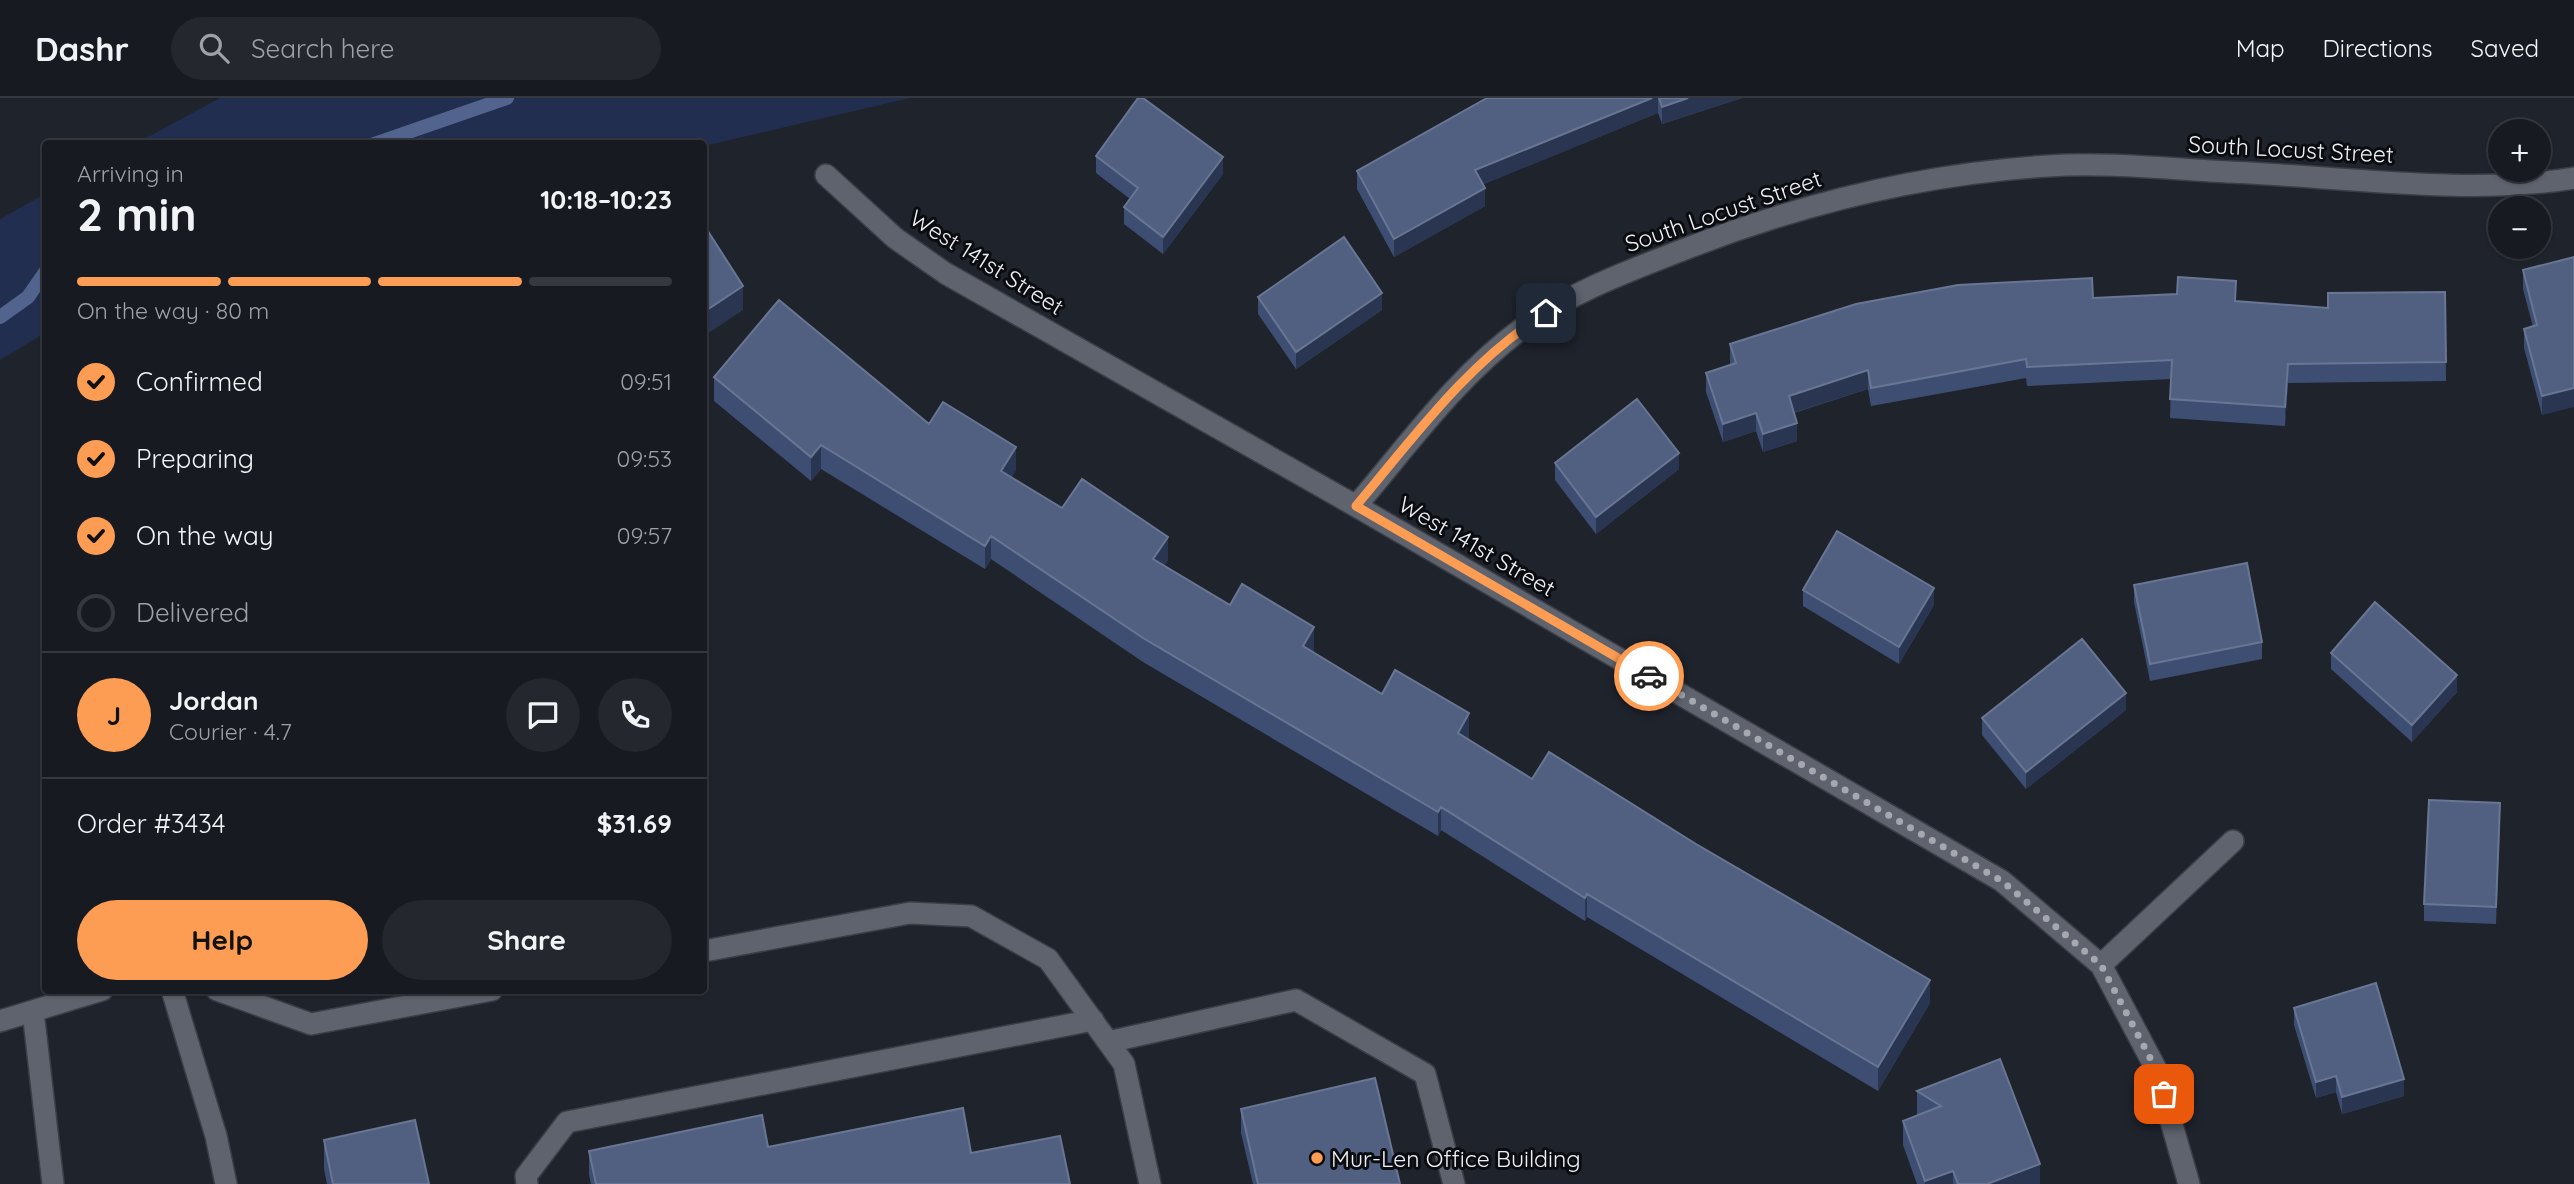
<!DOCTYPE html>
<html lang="en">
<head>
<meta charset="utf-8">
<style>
  :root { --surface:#171a21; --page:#24272e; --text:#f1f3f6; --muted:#9ea1a5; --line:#36383f; --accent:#fc9d53 }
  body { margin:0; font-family:Quicksand,sans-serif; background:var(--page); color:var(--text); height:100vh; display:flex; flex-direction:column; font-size:26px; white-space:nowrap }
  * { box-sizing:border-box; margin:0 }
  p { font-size:23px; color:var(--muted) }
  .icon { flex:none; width:38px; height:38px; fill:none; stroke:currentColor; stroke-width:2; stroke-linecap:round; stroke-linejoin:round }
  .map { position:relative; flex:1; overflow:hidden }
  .drawer { position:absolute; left:42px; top:42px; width:665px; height:854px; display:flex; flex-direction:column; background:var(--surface); border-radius:7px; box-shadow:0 2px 5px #0004,0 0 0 2px var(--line) }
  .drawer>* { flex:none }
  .buttons { position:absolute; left:2488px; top:21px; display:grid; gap:14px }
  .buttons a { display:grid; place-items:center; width:63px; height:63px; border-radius:50%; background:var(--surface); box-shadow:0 2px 5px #0004,0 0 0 2px var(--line); font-size:35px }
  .pin { position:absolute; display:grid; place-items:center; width:60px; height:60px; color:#fff; margin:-30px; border-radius:14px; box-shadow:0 4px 10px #0006 }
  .courier { position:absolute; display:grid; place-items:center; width:70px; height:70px; margin:-35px; border:5px solid #fc9d53; border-radius:50%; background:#fff; color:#222; box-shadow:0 2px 9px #0007 }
  .summary em { font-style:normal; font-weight:700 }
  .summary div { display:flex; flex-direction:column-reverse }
  .summary { display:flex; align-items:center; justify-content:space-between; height:119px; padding:0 35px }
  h1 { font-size:46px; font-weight:700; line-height:52px }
  .bar { display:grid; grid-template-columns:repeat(4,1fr); gap:10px 7px; align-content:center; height:84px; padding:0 35px }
  .bar i { height:9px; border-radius:5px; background:var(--line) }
  .bar .on { background:var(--accent) }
  .bar p { grid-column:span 4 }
  .line { display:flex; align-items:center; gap:18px; padding:0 35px; border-top:2px solid var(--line) }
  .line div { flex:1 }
  .round { display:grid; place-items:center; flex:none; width:74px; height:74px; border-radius:37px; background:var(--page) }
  ol { padding:0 35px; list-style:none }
  li { display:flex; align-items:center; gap:21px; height:77px }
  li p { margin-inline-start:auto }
  li .icon { padding:7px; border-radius:50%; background:var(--accent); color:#111; stroke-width:4 }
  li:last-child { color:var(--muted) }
  li i { width:38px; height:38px; border:4px solid var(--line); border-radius:50% }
  .button { display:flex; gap:14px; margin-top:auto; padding:14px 35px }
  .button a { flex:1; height:80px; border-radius:42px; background:var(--accent); color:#111; font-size:28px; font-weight:700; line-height:80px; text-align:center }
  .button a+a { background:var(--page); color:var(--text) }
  header { display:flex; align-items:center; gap:42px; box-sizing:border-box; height:98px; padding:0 35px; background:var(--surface); border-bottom:2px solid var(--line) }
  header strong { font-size:33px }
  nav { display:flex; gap:38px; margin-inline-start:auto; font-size:24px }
  .search { width:490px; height:63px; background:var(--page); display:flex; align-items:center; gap:18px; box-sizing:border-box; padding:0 24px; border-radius:38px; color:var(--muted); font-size:26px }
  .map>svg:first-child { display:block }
</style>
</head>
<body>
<header>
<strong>Dashr</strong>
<div class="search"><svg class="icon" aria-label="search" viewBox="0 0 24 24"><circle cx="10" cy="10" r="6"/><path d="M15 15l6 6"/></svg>Search here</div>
<nav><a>Map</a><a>Directions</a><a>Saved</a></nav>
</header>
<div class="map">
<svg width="2574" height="1086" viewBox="0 0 2574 1086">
  <rect width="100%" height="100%" fill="#1f232c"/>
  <!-- green -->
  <path fill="#212e4f" d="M 220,0 L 910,0 L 704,48 L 704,46 L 137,45 Z
    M 45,96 L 45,235 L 0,262 L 0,121 Z"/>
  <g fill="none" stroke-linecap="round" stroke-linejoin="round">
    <!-- stream -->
    <path stroke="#52648e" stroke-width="14" d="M 374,46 L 507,0
      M 0,219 L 28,199 L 46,173"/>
    <defs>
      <path id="service" d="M 704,853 L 910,815 L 971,818 L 1048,861 L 1124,966 L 1150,1086
        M 172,892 L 216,1038 L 226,1086
        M 217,892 L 311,926 L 492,892
        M 33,913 L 53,1086
        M 0,923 L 102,892
        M 1108,944 L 1296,902 L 1425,976 L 1454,1086
        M 527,1086 L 526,1078 L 567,1024 L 1093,922"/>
      <path id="minor" d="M 826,77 L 895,140 L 945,175 L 1356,408 L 2002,783 L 2101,867 L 2156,971 L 2189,1086
        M 1356,408 C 1409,346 1458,277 1524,229 C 1571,194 1626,174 1680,153 C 1799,106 1920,76 2048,68 C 2104,64 2171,71 2228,74 C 2336,78 2468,98 2574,80
        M 2101,867 L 2233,743"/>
    </defs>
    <!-- service casing -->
    <use href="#service" stroke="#3b3e46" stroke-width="24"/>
    <!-- minor casing -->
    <use href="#minor" stroke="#3b3e46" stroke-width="24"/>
    <!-- service -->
    <use href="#service" stroke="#5e636d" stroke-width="21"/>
    <!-- minor -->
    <use href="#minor" stroke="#5e636d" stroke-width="21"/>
  </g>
  <!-- wall -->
  <path fill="#3e4e73" d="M 1487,0 L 1742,0 L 1662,26 L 1658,15 L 1483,86 L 1485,108 L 1394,159 L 1357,91 L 1357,73 Z
    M 1096,58 L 1223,76 L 1163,156 L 1124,126 L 1124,109 L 1130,101 L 1096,75 Z
    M 2574,159 L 2542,317 L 2524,250 L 2524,231 L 2533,229 L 2523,191 L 2523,172 Z
    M 2445,194 L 2446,283 L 2288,285 L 2285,328 L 2170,320 L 2171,281 L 2027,288 L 2026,280 L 1871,308 L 1868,291 L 1794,315 L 1797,343 L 1763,354 L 1756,333 L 1723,344 L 1706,294 L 1706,275 L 1730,267 L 1730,246 L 2093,200 L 2236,203 L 2328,210 Z
    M 1258,199 L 1382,212 L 1296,271 L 1258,216 Z
    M 714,279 L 929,326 L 1016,372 L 1011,380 L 1062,410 L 1168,462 L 1164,468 L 1230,507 L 1314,552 L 1313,554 L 1382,596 L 1469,639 L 1468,641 L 1532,681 L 1930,905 L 1878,993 L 1587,819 L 1585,823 L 1441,732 L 1438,738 L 1143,564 L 991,461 L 985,471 L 821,371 L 811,383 L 714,303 Z
    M 1555,365 L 1679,371 L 1596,436 L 1555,382 Z
    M 2134,487 L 2262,544 L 2262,561 L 2150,583 L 2134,504 Z
    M 1803,492 L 1934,507 L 1899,566 L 1803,508 Z
    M 2331,555 L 2457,594 L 2412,644 L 2331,571 Z
    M 2126,612 L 2026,691 L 1982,637 L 1982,620 Z
    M 2500,722 L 2496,826 L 2424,823 L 2424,806 Z
    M 2294,910 L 2404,998 L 2342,1016 L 2336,994 L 2316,1000 L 2294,927 Z
    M 2000,961 L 2040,1086 L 1917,1086 L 1903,1047 L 1903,1023 L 1918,1017 L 1917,1016 L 1917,993 Z
    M 1241,1011 L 1400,1086 L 1253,1086 L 1241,1035 Z
    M 324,1042 L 429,1086 L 327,1086 L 324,1071 Z
    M 768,1049 L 971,1055 L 1070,1086 L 591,1086 L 589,1077 L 589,1053 Z"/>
  <!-- shaded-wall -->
  <path fill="#2a3651" d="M 1652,0 L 1658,0 L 1658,15 L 1475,90 L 1475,72 Z
    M 1688,0 L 1742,0 L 1662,26 L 1662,9 Z
    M 1223,59 L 1223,76 L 1163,156 L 1163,139 Z
    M 1485,90 L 1485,108 L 1394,159 L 1394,141 Z
    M 743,188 L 743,212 L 704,238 L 704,214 Z
    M 1382,195 L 1382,212 L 1296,271 L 1296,254 Z
    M 2288,266 L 2288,285 L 2285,328 L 2285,309 Z
    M 1868,272 L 1868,291 L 1789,316 L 1789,298 Z
    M 2574,290 L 2574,309 L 2542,317 L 2542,298 Z
    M 1756,315 L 1756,333 L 1723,344 L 1723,326 Z
    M 1797,325 L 1797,343 L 1763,354 L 1763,336 Z
    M 821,347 L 821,371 L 811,383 L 811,359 Z
    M 1016,349 L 1016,372 L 1001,397 L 1001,373 Z
    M 1679,355 L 1679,371 L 1596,436 L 1596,419 Z
    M 991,438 L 991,461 L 985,471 L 985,448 Z
    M 1168,439 L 1168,462 L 1153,485 L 1153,461 Z
    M 1934,490 L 1934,507 L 1899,566 L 1899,549 Z
    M 1314,529 L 1314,552 L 1303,572 L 1303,548 Z
    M 2457,577 L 2457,594 L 2412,644 L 2412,627 Z
    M 2126,595 L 2126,612 L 2026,691 L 2026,674 Z
    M 1469,615 L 1469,639 L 1458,658 L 1458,635 Z
    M 2500,705 L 2500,722 L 2496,826 L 2496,809 Z
    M 1441,709 L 1441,732 L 1438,738 L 1438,714 Z
    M 1587,796 L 1587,819 L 1585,823 L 1585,800 Z
    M 1930,882 L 1930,905 L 1878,993 L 1878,969 Z
    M 2336,978 L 2336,994 L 2316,1000 L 2316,984 Z
    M 2404,981 L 2404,998 L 2342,1016 L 2342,999 Z
    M 2040,1066 L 2040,1086 L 1987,1086 Z
    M 1953,1073 L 1953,1086 L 1925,1086 L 1925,1083 Z"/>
  <!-- building -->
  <path fill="#516081" stroke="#697693" stroke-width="2" d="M 1138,0 L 1143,0 L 1223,59 L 1163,139 L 1124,109 L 1138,90 L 1096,58 Z
    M 1487,0 L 1652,0 L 1475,72 L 1485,90 L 1394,141 L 1357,73 Z
    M 1659,0 L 1688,0 L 1662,9 Z
    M 704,127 L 743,188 L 704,214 Z
    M 1344,139 L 1382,195 L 1296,254 L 1258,199 Z
    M 2574,159 L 2574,290 L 2542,298 L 2524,231 L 2537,227 L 2523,172 Z
    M 2178,179 L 2236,183 L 2235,203 L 2328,210 L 2328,195 L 2445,194 L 2446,264 L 2288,266 L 2285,309 L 2170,301 L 2172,262 L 2027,269 L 2026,261 L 1871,290 L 1868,272 L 1789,298 L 1797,325 L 1763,336 L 1756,315 L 1723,326 L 1706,275 L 1736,265 L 1730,246 L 1856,206 L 1958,187 L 2092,180 L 2093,200 L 2177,196 Z
    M 779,202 L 929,326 L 943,304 L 1016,349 L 1001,373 L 1062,410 L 1082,381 L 1168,439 L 1153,461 L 1230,507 L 1242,486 L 1314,529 L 1303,548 L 1382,596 L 1395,572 L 1469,615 L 1458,635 L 1532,681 L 1549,654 L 1696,746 L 1930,882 L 1878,969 L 1587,796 L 1585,800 L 1441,709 L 1438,714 L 1143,540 L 991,438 L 985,448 L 821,347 L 811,359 L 714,279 Z
    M 1637,301 L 1679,355 L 1596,419 L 1555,365 Z
    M 1837,433 L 1934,490 L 1899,549 L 1803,492 Z
    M 2247,465 L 2262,544 L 2150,566 L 2134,487 Z
    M 2375,504 L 2457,577 L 2412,627 L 2331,555 Z
    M 2082,541 L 2126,595 L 2026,674 L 1982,620 Z
    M 2429,702 L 2500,705 L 2496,809 L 2424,806 Z
    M 2376,885 L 2404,981 L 2342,999 L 2336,978 L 2316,984 L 2294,910 Z
    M 2000,961 L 2040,1066 L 1987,1086 L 1958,1086 L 1953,1073 L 1925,1083 L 1903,1023 L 1941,1008 L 1917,993 Z
    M 1375,980 L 1400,1086 L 1258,1086 L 1241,1011 Z
    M 963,1010 L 971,1055 L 1060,1038 L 1070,1086 L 596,1086 L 589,1053 L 762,1017 L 768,1049 Z
    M 415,1022 L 429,1086 L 333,1086 L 324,1042 Z"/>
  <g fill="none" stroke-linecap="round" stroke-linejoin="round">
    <!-- done -->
    <path stroke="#a5a8af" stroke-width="7" stroke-dasharray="0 12.6" d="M 1649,578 L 2002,783 L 2101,867 L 2156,971 L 2164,996"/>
    <!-- route -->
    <path stroke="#fc9d53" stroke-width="9" d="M 1546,215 C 1469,263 1414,339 1356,408 L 1649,578"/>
  </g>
  <!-- markers -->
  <circle fill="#fc9d53" stroke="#0a0c10" stroke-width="2.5" cx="1317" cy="1060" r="7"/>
  <g text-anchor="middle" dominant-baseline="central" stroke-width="6" stroke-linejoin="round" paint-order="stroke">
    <!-- street labels -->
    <g font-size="23" fill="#edf0f6" stroke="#0a0c10">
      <text transform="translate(2291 51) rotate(3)">South Locust Street</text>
      <text transform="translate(1723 113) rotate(-19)">South Locust Street</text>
      <text transform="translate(987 164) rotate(32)">West 141st Street</text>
      <text transform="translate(1477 448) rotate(30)">West 141st Street</text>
    </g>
    <!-- poi labels -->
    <g font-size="23" fill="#edf0f6" stroke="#0a0c10" text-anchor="start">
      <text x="1331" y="1060">Mur-Len Office Building</text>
    </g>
  </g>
</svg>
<div class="buttons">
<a>+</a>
<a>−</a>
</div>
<div class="pin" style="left:2164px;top:996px;background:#ea580c"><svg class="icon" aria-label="bag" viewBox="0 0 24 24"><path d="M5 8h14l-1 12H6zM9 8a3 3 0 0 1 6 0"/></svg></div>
<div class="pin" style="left:1546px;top:215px;background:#1f2937"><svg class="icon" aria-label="home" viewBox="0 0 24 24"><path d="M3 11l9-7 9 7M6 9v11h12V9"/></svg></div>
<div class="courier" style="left:1649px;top:578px"><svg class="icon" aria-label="car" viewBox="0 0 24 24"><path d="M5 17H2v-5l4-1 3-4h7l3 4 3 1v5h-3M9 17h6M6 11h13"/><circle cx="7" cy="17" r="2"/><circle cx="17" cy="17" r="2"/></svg></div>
<section class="drawer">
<div class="summary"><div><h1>2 min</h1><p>Arriving in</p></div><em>10:18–10:23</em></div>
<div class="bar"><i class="on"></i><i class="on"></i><i class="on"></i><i></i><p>On the way · 80 m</p></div>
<ol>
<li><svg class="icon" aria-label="check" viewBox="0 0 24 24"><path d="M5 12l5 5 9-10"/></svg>Confirmed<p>09:51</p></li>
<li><svg class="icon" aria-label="check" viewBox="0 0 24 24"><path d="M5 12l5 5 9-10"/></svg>Preparing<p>09:53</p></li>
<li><svg class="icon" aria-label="check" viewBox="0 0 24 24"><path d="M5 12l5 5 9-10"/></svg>On the way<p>09:57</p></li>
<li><i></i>Delivered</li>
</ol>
<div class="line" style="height:126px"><b class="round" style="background:var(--accent);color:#111">J</b><div><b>Jordan</b><p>Courier · 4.7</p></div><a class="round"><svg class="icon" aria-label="chat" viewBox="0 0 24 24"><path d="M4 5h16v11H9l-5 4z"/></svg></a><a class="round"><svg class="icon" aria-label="phone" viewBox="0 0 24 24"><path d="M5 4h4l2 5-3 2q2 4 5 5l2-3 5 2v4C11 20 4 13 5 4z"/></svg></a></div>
<div class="line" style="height:91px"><div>Order #3434</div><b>$31.69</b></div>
<div class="button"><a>Help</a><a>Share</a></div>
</section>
</div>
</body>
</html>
